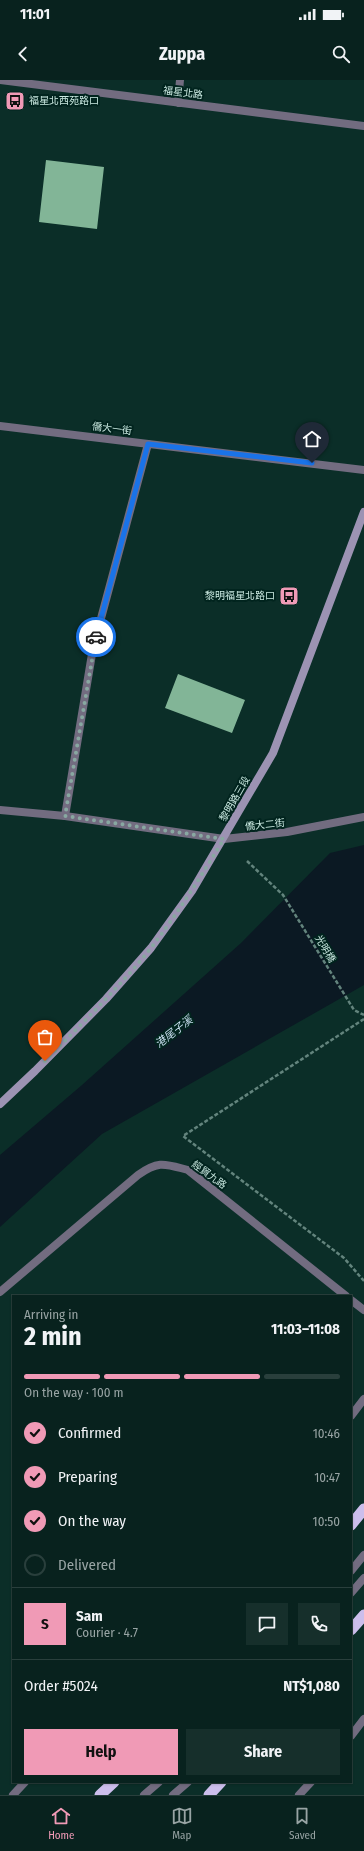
<!DOCTYPE html>
<html lang="en">
<head>
<meta charset="utf-8">
<style>
  :root { --surface:#08221e; --page:#162f2b; --text:#f1f3f6; --muted:#98a4a4; --line:#293f3c; --accent:#f09ab6 }
  body { margin:0; font-family:"Fira Sans Condensed","Noto Sans TC",sans-serif; background:var(--page); color:var(--text); height:100vh; display:flex; flex-direction:column; font-size:15px; white-space:nowrap }
  * { box-sizing:border-box; margin:0 }
  p { font-size:13px; color:var(--muted) }
  .icon { flex:none; width:22px; height:22px; fill:none; stroke:currentColor; stroke-width:2; stroke-linecap:round; stroke-linejoin:round }
  .map { position:relative; flex:1; overflow:hidden }
  .sheet { position:absolute; left:12px; top:1215px; width:340px; height:488px; display:flex; flex-direction:column; background:var(--surface); border-radius:0px; box-shadow:0 1px 3px #0004,0 0 0 1px var(--line) }
  .sheet>* { flex:none }
  .pin { position:absolute; display:grid; place-items:center; width:34px; height:34px; color:#fff; margin:-41px -17px; border-radius:50% 50% 50% 0; rotate:-45deg; box-shadow:0 0 4px #0007 }
  .pin .icon { rotate:45deg }
  .courier { position:absolute; display:grid; place-items:center; width:40px; height:40px; margin:-20px; border:3px solid #1a73e8; border-radius:50%; background:#fff; color:#222; box-shadow:0 1px 5px #0007 }
  .overview em { font-style:normal; font-weight:700 }
  .overview div { display:flex; flex-direction:column-reverse }
  .overview { display:flex; align-items:center; justify-content:space-between; height:68px; padding:0 12px }
  h1 { font-size:26px; font-weight:700; line-height:30px }
  .bar { display:grid; grid-template-columns:repeat(4,1fr); gap:6px 4px; align-content:center; height:48px; padding:0 12px }
  .bar i { height:5px; border-radius:3px; background:var(--line) }
  .bar .active { background:var(--accent) }
  .bar p { grid-column:span 4 }
  .line { display:flex; align-items:center; gap:10px; padding:0 12px; border-top:1px solid var(--line) }
  .line div { flex:1 }
  .round { display:grid; place-items:center; flex:none; width:42px; height:42px; border-radius:0px; background:var(--page) }
  ol { padding:0 12px; list-style:none }
  li { display:flex; align-items:center; gap:12px; height:44px }
  li p { margin-inline-start:auto }
  li .icon { padding:4px; border-radius:50%; background:var(--accent); color:#111; stroke-width:4 }
  li:last-child { color:var(--muted) }
  li i { width:22px; height:22px; border:2px solid var(--line); border-radius:50% }
  .action { display:flex; gap:8px; margin-top:auto; padding:8px 12px }
  .action a { flex:1; height:46px; border-radius:0px; background:var(--accent); color:#111; font-size:16px; font-weight:700; line-height:46px; text-align:center }
  .action a+a { background:var(--page); color:var(--text) }
  .status { display:flex; justify-content:space-between; align-items:center; height:28px; padding:0 20px; background:var(--surface); direction:ltr }
  .status svg { height:11px; fill:currentColor }
  header { display:flex; justify-content:space-between; align-items:center; height:52px; padding:0 12px; background:var(--surface); font-size:18px; font-weight:700 }
  .menu { display:flex; justify-content:space-around; align-items:center; height:56px; border-top:1px solid var(--line); background:var(--surface); font-size:11px; color:var(--muted) }
  .menu a { display:grid; justify-items:center; gap:2px }
  .menu .active { color:var(--accent) }
  .map>svg:first-child { display:block }
</style>
</head>
<body>
<div class="status"><b>11:01</b><svg viewBox="0 0 49 12"><path d="M0 12V9h3v3zM5 12V6h3v6zM10 12V3h3v9zM15 12V0h3v12zM26 1h20v11H26zM47 4h2v5h-2z"/></svg></div>
<header><svg class="icon" aria-label="back" viewBox="0 0 24 24"><path d="M15 5l-7 7 7 7"/></svg>Zuppa<svg class="icon" aria-label="search" viewBox="0 0 24 24"><circle cx="10" cy="10" r="6"/><path d="M15 15l6 6"/></svg></header>
<div class="map">
<svg width="364" height="1715" viewBox="0 0 364 1715">
  <rect width="100%" height="100%" fill="#0b2e28"/>
  <!-- water -->
  <path fill="#0b1923" d="M 364,765 L 364,905 L 102,1054 L 0,1147 L 0,1075 L 82,1005 L 241,863 L 330,773 Z"/>
  <!-- building -->
  <path fill="#82b597" d="M 46,80 L 104,87 L 97,149 L 39,142 Z
    M 178,594 L 245,620 L 232,653 L 165,628 Z"/>
  <g fill="none" stroke-linecap="round" stroke-linejoin="round">
    <!-- path -->
    <path stroke="#63847d" stroke-width="2.5" stroke-dasharray="4 2" stroke-linecap="butt" d="M 247,781 L 283,815 L 354,930 L 364,935
      M 364,939 L 183,1056 L 344,1178 L 364,1201"/>
    <!-- service -->
    <path stroke="#726c80" stroke-width="8" d="M 65,736 L 93,568 L 148,364"/>
    <!-- minor -->
    <path stroke="#726c80" stroke-width="8" d="M 0,0 L 364,46
      M 178,23 L 180,0
      M 0,346 L 364,390
      M 0,730 L 65,736 L 224,759 L 287,752 L 364,737
      M 0,1212 L 138,1095 C 159,1080 165,1084 188,1090 L 346,1216
      M 351,1220 L 364,1230"/>
    <!-- tertiary -->
    <path stroke="#726c80" stroke-width="8" d="M 351,1336 L 364,1319
      M 351,1491 L 364,1475
      M 351,1513 L 364,1498
      M 351,1656 L 364,1639
      M 13,1715 L 25,1702
      M 144,1715 L 159,1702
      M 173,1715 L 188,1702
      M 299,1715 L 311,1702"/>
    <!-- secondary -->
    <path stroke="#9c93b3" stroke-width="8" d="M 0,1024 L 35,991 L 106,919 L 151,868 L 192,811 L 273,673 L 364,432"/>
    <!-- trunk -->
    <path stroke="#ccbeec" stroke-width="11" d="M 351,1445 L 364,1429
      M 351,1550 L 364,1535
      M 100,1715 L 114,1702
      M 209,1715 L 221,1702"/>
  </g>
  <g fill="none" stroke-linecap="round" stroke-linejoin="round">
    <!-- done -->
    <path stroke="#88a8a1" stroke-width="4" stroke-dasharray="0 7.2" d="M 45,981 C 81,944 119,908 151,868 C 178,833 201,796 224,759 L 65,736 L 96,557"/>
    <!-- route -->
    <path stroke="#1a73e8" stroke-width="5" d="M 96,557 L 148,364 L 312,383"/>
  </g>
  <!-- icons -->
  <defs>
    <symbol id="bus-square" viewBox="-11 -11 22 22"><rect x="-9" y="-9" width="18" height="18" rx="4" fill="#f09ab6" stroke="#01241e"/><path d="M-5-6H5V4H4V6H2V4H-2V6H-4V4H-5ZM-3.5-4V0h7V-4ZM-3.5 1.2v1.5H-2V1.2ZM2 1.2v1.5H3.5V1.2Z" fill="#111"/></symbol>
  </defs>
  <g fill-rule="evenodd">
    <use href="#bus-square" x="4" y="10" width="22" height="22"/>
    <use href="#bus-square" x="278" y="505" width="22" height="22"/>
  </g>
  <g text-anchor="middle" dominant-baseline="central" stroke-width="4" stroke-linejoin="round" paint-order="stroke">
    <!-- street labels -->
    <g font-size="10" fill="#cbeae2" stroke="#01241e">
      <text transform="translate(183 13) rotate(7)">福星北路</text>
      <text transform="translate(112 349) rotate(7)">僑大一街</text>
      <text transform="translate(235 719) rotate(-60)">黎明路三段</text>
      <text transform="translate(265 745) rotate(-6)">僑大二街</text>
      <text transform="translate(325 869) rotate(59)">光明橋</text>
      <text transform="translate(209 1095) rotate(36)">經貿九路</text>
    </g>
    <!-- poi labels -->
    <g font-size="10" fill="#cbeae2" stroke="#01241e" text-anchor="start">
      <text x="29" y="21">福星北西苑路口</text>
      <text x="275" y="516" text-anchor="end">黎明福星北路口</text>
    </g>
    <!-- water labels -->
    <g font-size="11" font-style="italic" fill="#c8dfef" stroke="#01241e">
      <text transform="translate(174 952) rotate(-38)">港尾子溪</text>
    </g>
  </g>
</svg>
<div class="pin" style="left:45px;top:981px;background:#ea580c"><svg class="icon" aria-label="bag" viewBox="0 0 24 24"><path d="M5 8h14l-1 12H6zM9 8a3 3 0 0 1 6 0"/></svg></div>
<div class="pin" style="left:312px;top:383px;background:#1f2937"><svg class="icon" aria-label="home" viewBox="0 0 24 24"><path d="M3 11l9-7 9 7M6 9v11h12V9"/></svg></div>
<div class="courier" style="left:96px;top:557px"><svg class="icon" aria-label="car" viewBox="0 0 24 24"><path d="M5 17H2v-5l4-1 3-4h7l3 4 3 1v5h-3M9 17h6M6 11h13"/><circle cx="7" cy="17" r="2"/><circle cx="17" cy="17" r="2"/></svg></div>
<section class="sheet">
<div class="overview"><div><h1>2 min</h1><p>Arriving in</p></div><em>11:03–11:08</em></div>
<div class="bar"><i class="active"></i><i class="active"></i><i class="active"></i><i></i><p>On the way · 100 m</p></div>
<ol>
<li><svg class="icon" aria-label="check" viewBox="0 0 24 24"><path d="M5 12l5 5 9-10"/></svg>Confirmed<p>10:46</p></li>
<li><svg class="icon" aria-label="check" viewBox="0 0 24 24"><path d="M5 12l5 5 9-10"/></svg>Preparing<p>10:47</p></li>
<li><svg class="icon" aria-label="check" viewBox="0 0 24 24"><path d="M5 12l5 5 9-10"/></svg>On the way<p>10:50</p></li>
<li><i></i>Delivered</li>
</ol>
<div class="line" style="height:72px"><b class="round" style="background:var(--accent);color:#111">S</b><div><b>Sam</b><p>Courier · 4.7</p></div><a class="round"><svg class="icon" aria-label="chat" viewBox="0 0 24 24"><path d="M4 5h16v11H9l-5 4z"/></svg></a><a class="round"><svg class="icon" aria-label="phone" viewBox="0 0 24 24"><path d="M5 4h4l2 5-3 2q2 4 5 5l2-3 5 2v4C11 20 4 13 5 4z"/></svg></a></div>
<div class="line" style="height:52px"><div>Order #5024</div><b>NT$1,080</b></div>
<div class="action"><a>Help</a><a>Share</a></div>
</section>
</div>
<nav class="menu">
<a class="active"><svg class="icon" aria-label="home" viewBox="0 0 24 24"><path d="M3 11l9-7 9 7M6 9v11h12V9"/></svg>Home</a>
<a><svg class="icon" aria-label="map" viewBox="0 0 24 24"><path d="M3 6l6-2 6 2 6-2v14l-6 2-6-2-6 2zM9 4v14M15 6v14"/></svg>Map</a>
<a><svg class="icon" aria-label="saved" viewBox="0 0 24 24"><path d="M7 4h10v16l-5-4-5 4z"/></svg>Saved</a>
</nav>
</body>
</html>
